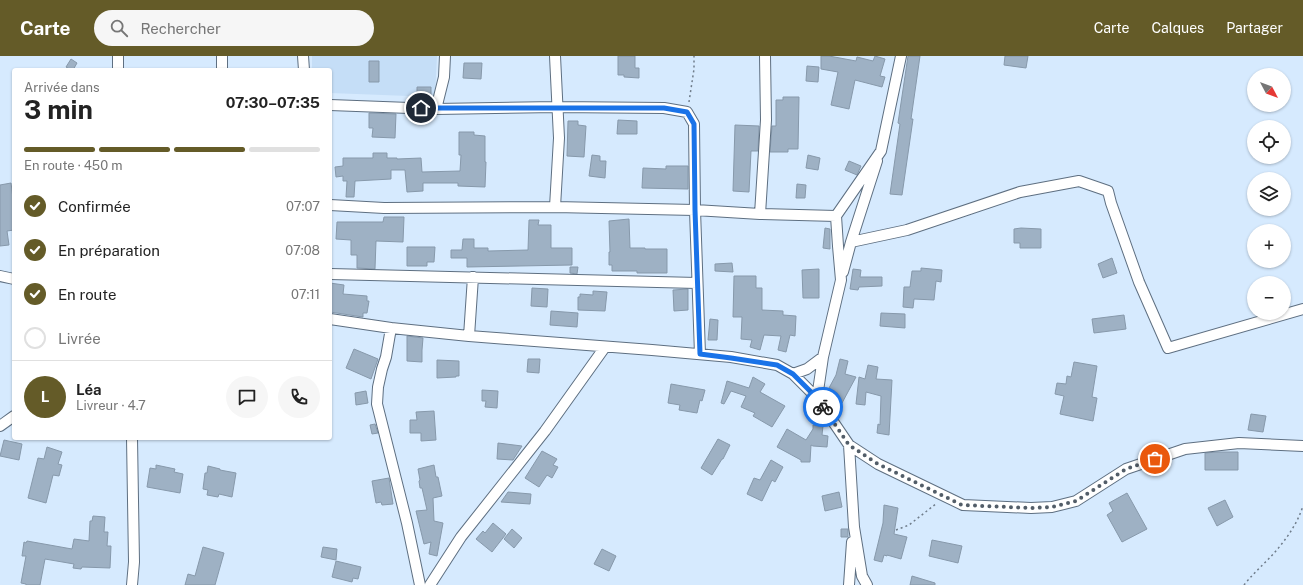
<!DOCTYPE html>
<html lang="fr">
<head>
<meta charset="utf-8">
<style>
  :root { --surface:#fff; --page:#f6f6f6; --text:#222; --muted:#767676; --line:#e0e0e0; --accent:#645b28 }
  body { margin:0; font-family:"Public Sans",sans-serif; background:var(--page); color:var(--text); height:100vh; display:flex; flex-direction:column; font-size:15px; white-space:nowrap }
  * { box-sizing:border-box; margin:0 }
  p { font-size:13px; color:var(--muted) }
  .icon { flex:none; width:22px; height:22px; fill:none; stroke:currentColor; stroke-width:2; stroke-linecap:round; stroke-linejoin:round }
  .map { position:relative; flex:1; overflow:hidden }
  .drawer { position:absolute; left:12px; top:12px; width:320px; height:372px; display:flex; flex-direction:column; background:var(--surface); border-radius:4px; box-shadow:0 1px 3px #0004 }
  .drawer>* { flex:none }
  .needle { width:26px; rotate:131deg }
  .tools { position:absolute; left:1247px; top:12px; display:grid; gap:8px }
  .tools a { display:grid; place-items:center; width:44px; height:44px; border-radius:50%; background:var(--surface); box-shadow:0 1px 3px #0004; font-size:20px }
  .pin { position:absolute; display:grid; place-items:center; width:34px; height:34px; color:#fff; margin:-17px; border:2px solid #fff; border-radius:50%; box-shadow:0 1px 4px #0007 }
  .courier { position:absolute; display:grid; place-items:center; width:40px; height:40px; margin:-20px; border:3px solid #1a73e8; border-radius:50%; background:#fff; color:#222; box-shadow:0 1px 5px #0007 }
  .headline em { font-style:normal; font-weight:700 }
  .headline div { display:flex; flex-direction:column-reverse }
  .headline { display:flex; align-items:center; justify-content:space-between; height:68px; padding:0 12px }
  h1 { font-size:26px; font-weight:700; line-height:30px }
  .bar { display:grid; grid-template-columns:repeat(4,1fr); gap:6px 4px; align-content:center; height:48px; padding:0 12px }
  .bar i { height:5px; border-radius:3px; background:var(--line) }
  .bar .current { background:var(--accent) }
  .bar p { grid-column:span 4 }
  .line { display:flex; align-items:center; gap:10px; padding:0 12px; border-top:1px solid var(--line) }
  .line div { flex:1 }
  .round { display:grid; place-items:center; flex:none; width:42px; height:42px; border-radius:21px; background:var(--page) }
  ol { padding:0 12px; list-style:none }
  li { display:flex; align-items:center; gap:12px; height:44px }
  li p { margin-inline-start:auto }
  li .icon { padding:4px; border-radius:50%; background:var(--accent); color:#fff; stroke-width:4 }
  li:last-child { color:var(--muted) }
  li i { width:22px; height:22px; border:2px solid var(--line); border-radius:50% }
  header { display:flex; align-items:center; gap:24px; box-sizing:border-box; height:56px; padding:0 20px; background:var(--accent); color:#fff }
  header strong { font-size:19px }
  nav { display:flex; gap:22px; margin-inline-start:auto; font-size:14px }
  .search { width:280px; height:36px; background:var(--page); display:flex; align-items:center; gap:10px; box-sizing:border-box; padding:0 14px; border-radius:22px; color:var(--muted); font-size:15px }
  .map>svg:first-child { display:block }
</style>
</head>
<body>
<header>
<strong>Carte</strong>
<div class="search"><svg class="icon" aria-label="search" viewBox="0 0 24 24"><circle cx="10" cy="10" r="6"/><path d="M15 15l6 6"/></svg>Rechercher</div>
<nav><a>Carte</a><a>Calques</a><a>Partager</a></nav>
</header>
<div class="map">
<svg width="1303" height="529" viewBox="0 0 1303 529">
  <rect width="100%" height="100%" fill="#d6eafe"/>
  <!-- built -->
  <path fill="#c5def7" d="M 312,0 L 437,0 L 435,41 L 330,37 L 330,14 L 312,14 Z"/>
  <!-- building -->
  <path fill="#9eb1c4" stroke="#8799ab" d="M 618,0 L 635,0 L 635,12 L 639,12 L 639,22 L 624,21 L 624,19 L 618,19 Z
    M 821,0 L 829,0 L 856,5 L 857,1 L 873,5 L 875,0 L 885,3 L 880,20 L 885,21 L 882,31 L 855,24 L 849,53 L 831,49 L 838,16 L 821,13 Z
    M 908,0 L 920,0 L 911,63 L 913,63 L 902,139 L 890,138 L 900,68 L 898,67 Z
    M 1005,0 L 1028,0 L 1026,12 L 1004,9 Z
    M 71,3 L 77,7 L 73,14 L 71,14 L 66,11 Z
    M 369,5 L 379,5 L 379,26 L 369,26 Z
    M 464,7 L 482,7 L 481,23 L 463,22 Z
    M 807,10 L 819,11 L 818,26 L 806,25 Z
    M 417,31 L 431,31 L 431,39 L 417,39 Z
    M 783,41 L 799,41 L 798,93 L 788,93 L 788,96 L 770,96 L 772,70 L 776,70 L 776,44 L 783,44 Z
    M 369,57 L 396,58 L 395,82 L 372,81 L 373,72 L 369,72 Z
    M 618,64 L 637,65 L 637,78 L 617,78 Z
    M 568,65 L 578,65 L 578,69 L 586,70 L 584,101 L 567,100 Z
    M 735,69 L 759,70 L 758,95 L 751,95 L 749,136 L 733,135 Z
    M 459,76 L 474,76 L 474,79 L 485,80 L 485,106 L 486,106 L 485,131 L 458,130 L 458,127 L 423,127 L 423,135 L 407,136 L 405,114 L 391,114 L 391,123 L 355,125 L 354,141 L 346,141 L 347,125 L 343,125 L 343,120 L 336,121 L 335,111 L 343,110 L 343,102 L 373,102 L 373,97 L 387,97 L 387,102 L 397,102 L 397,103 L 421,102 L 422,116 L 460,115 L 461,99 L 459,99 Z
    M 592,99 L 600,100 L 600,105 L 606,105 L 605,122 L 589,120 Z
    M 808,99 L 820,102 L 818,114 L 806,112 Z
    M 849,105 L 861,110 L 857,119 L 845,114 Z
    M 666,110 L 688,110 L 688,133 L 642,132 L 643,112 L 666,113 Z
    M 11,127 L 14,150 L 14,174 L 7,175 L 9,189 L 0,190 L 0,129 Z
    M 797,128 L 806,129 L 805,142 L 796,142 Z
    M 384,161 L 404,161 L 403,186 L 376,185 L 375,213 L 357,212 L 357,199 L 351,199 L 351,184 L 336,183 L 337,166 L 383,166 Z
    M 629,163 L 630,192 L 645,192 L 645,193 L 667,193 L 667,217 L 637,217 L 637,215 L 612,215 L 612,209 L 609,209 L 609,196 L 610,196 L 609,165 Z
    M 529,164 L 539,164 L 538,169 L 551,169 L 551,192 L 572,192 L 572,209 L 467,211 L 467,202 L 451,202 L 451,194 L 462,194 L 463,183 L 474,183 L 474,192 L 488,192 L 488,195 L 528,194 Z
    M 825,172 L 830,173 L 830,193 L 823,192 Z
    M 1021,172 L 1041,173 L 1041,192 L 1020,192 L 1020,187 L 1014,187 L 1014,173 Z
    M 407,191 L 435,191 L 434,206 L 427,206 L 427,210 L 407,210 Z
    M 1112,202 L 1117,217 L 1103,222 L 1098,208 Z
    M 732,207 L 733,216 L 715,215 L 715,208 Z
    M 570,211 L 578,211 L 577,218 L 570,217 Z
    M 921,212 L 942,214 L 941,226 L 936,225 L 934,244 L 914,243 L 913,252 L 903,251 L 904,231 L 910,231 L 912,215 L 921,215 Z
    M 819,213 L 819,242 L 803,242 L 802,214 Z
    M 853,213 L 861,214 L 860,221 L 882,221 L 882,230 L 859,231 L 858,234 L 850,233 Z
    M 734,220 L 756,220 L 756,232 L 762,232 L 762,254 L 783,255 L 783,259 L 796,260 L 795,280 L 790,279 L 786,296 L 778,294 L 781,280 L 764,279 L 760,294 L 750,291 L 752,284 L 741,283 L 742,261 L 733,261 Z
    M 330,227 L 344,229 L 343,238 L 367,240 L 367,245 L 369,245 L 367,257 L 363,257 L 363,261 L 330,256 Z
    M 532,232 L 548,233 L 547,251 L 531,250 Z
    M 688,233 L 688,254 L 674,255 L 673,234 Z
    M 593,235 L 607,236 L 605,255 L 578,254 L 578,241 L 580,241 L 580,238 L 593,239 Z
    M 551,255 L 578,257 L 577,271 L 550,269 Z
    M 881,257 L 905,258 L 905,272 L 880,270 Z
    M 1124,259 L 1126,273 L 1094,277 L 1092,263 Z
    M 710,263 L 718,264 L 717,284 L 708,284 Z
    M 407,280 L 423,282 L 422,294 L 422,306 L 407,305 Z
    M 354,293 L 378,303 L 371,323 L 346,312 Z
    M 528,303 L 540,303 L 539,317 L 527,316 Z
    M 840,303 L 848,305 L 845,318 L 856,321 L 842,347 L 835,343 L 838,338 L 829,332 L 836,319 Z
    M 437,304 L 459,305 L 459,320 L 456,320 L 456,321 L 437,322 Z
    M 1074,306 L 1097,310 L 1092,341 L 1097,342 L 1093,365 L 1060,358 L 1064,340 L 1055,338 L 1057,327 L 1066,328 L 1067,320 L 1071,321 Z
    M 868,309 L 878,311 L 876,323 L 892,324 L 889,379 L 877,377 L 878,368 L 880,369 L 881,340 L 866,336 L 865,349 L 856,348 L 859,321 L 865,323 Z
    M 753,321 L 765,328 L 760,336 L 785,350 L 772,371 L 753,360 L 755,357 L 741,351 L 746,340 L 731,335 L 724,348 L 721,347 L 727,325 L 749,332 Z
    M 671,328 L 705,334 L 702,345 L 700,344 L 697,357 L 679,354 L 680,349 L 668,347 Z
    M 482,334 L 498,335 L 497,352 L 485,351 L 486,345 L 482,345 Z
    M 366,335 L 368,347 L 356,349 L 355,337 Z
    M 434,355 L 436,384 L 421,385 L 421,377 L 410,377 L 410,364 L 417,364 L 416,356 Z
    M 1251,358 L 1266,360 L 1263,376 L 1248,374 Z
    M 375,368 L 378,377 L 372,378 L 370,369 Z
    M 813,369 L 823,370 L 822,379 L 828,380 L 827,391 L 813,390 L 811,389 L 810,406 L 801,406 L 801,404 L 777,391 L 787,373 L 806,384 L 813,373 Z
    M 718,383 L 730,389 L 723,403 L 722,403 L 712,419 L 701,412 Z
    M 4,384 L 22,388 L 19,404 L 0,400 Z
    M 498,387 L 522,390 L 513,404 L 497,403 Z
    M 47,391 L 62,396 L 58,408 L 62,409 L 59,420 L 53,419 L 46,447 L 28,442 L 38,402 L 44,403 Z
    M 542,395 L 557,403 L 553,409 L 558,411 L 552,422 L 547,419 L 539,431 L 525,422 Z
    M 1218,396 L 1238,396 L 1238,414 L 1205,414 L 1205,397 Z
    M 771,404 L 783,411 L 775,426 L 772,424 L 762,445 L 747,438 L 754,422 L 760,424 Z
    M 156,409 L 175,413 L 174,416 L 183,418 L 180,437 L 147,431 L 150,412 L 156,413 Z
    M 434,409 L 436,421 L 438,421 L 442,440 L 433,442 L 434,465 L 443,467 L 437,500 L 429,498 L 431,486 L 424,488 L 416,455 L 427,454 L 422,432 L 420,432 L 419,425 L 420,424 L 418,413 Z
    M 208,410 L 220,413 L 220,414 L 236,417 L 232,441 L 219,438 L 218,441 L 207,439 L 208,434 L 203,433 L 205,417 L 207,417 Z
    M 389,422 L 393,448 L 382,449 L 381,446 L 376,447 L 372,425 Z
    M 508,436 L 531,438 L 530,448 L 501,446 Z
    M 839,436 L 842,451 L 825,455 L 822,440 Z
    M 1127,437 L 1147,473 L 1122,486 L 1107,459 L 1113,455 L 1109,447 Z
    M 1225,444 L 1233,461 L 1217,470 L 1208,452 Z
    M 884,449 L 898,452 L 894,478 L 907,481 L 901,503 L 887,499 L 887,500 L 884,499 L 882,506 L 874,504 L 883,467 Z
    M 93,460 L 105,461 L 104,476 L 108,476 L 107,490 L 111,490 L 110,512 L 82,511 L 81,513 L 73,512 L 74,508 L 45,503 L 40,529 L 26,529 L 26,528 L 21,527 L 26,500 L 22,500 L 24,486 L 26,487 L 27,485 L 72,493 L 74,483 L 89,485 L 90,465 L 92,465 Z
    M 493,467 L 506,478 L 492,496 L 476,483 L 483,475 L 485,477 Z
    M 512,473 L 522,482 L 514,492 L 504,483 Z
    M 841,473 L 848,473 L 848,481 L 841,481 Z
    M 932,484 L 962,490 L 958,507 L 929,500 Z
    M 203,491 L 224,497 L 215,529 L 185,529 L 188,518 L 195,520 Z
    M 323,491 L 337,493 L 336,504 L 321,501 Z
    M 602,493 L 616,500 L 609,515 L 594,508 Z
    M 336,505 L 361,511 L 358,523 L 353,522 L 352,526 L 332,521 Z
    M 912,520 L 935,527 L 935,529 L 910,529 Z"/>
  <g fill="none" stroke-linecap="round" stroke-linejoin="round">
    <defs>
      <path id="street" d="M 118,0 L 118,14
        M 303,0 L 304,14
        M 555,0 L 559,82 L 555,151
        M 222,14 L 222,0
        M 330,49 L 436,53 L 556,51 L 664,52 L 687,56 L 694,68 L 695,154 L 700,298
        M 436,53 L 444,21 L 445,0
        M 330,149 L 384,152 L 555,151 L 695,154 L 760,158 L 836,160
        M 760,158 L 766,64 L 765,0
        M 851,186 L 907,174 L 1020,136 L 1079,125 L 1108,135 L 1111,147 L 1139,226 L 1168,292 L 1303,253
        M 843,216 L 851,186 L 877,105
        M 330,218 L 697,227
        M 0,220 L 14,223
        M 330,263 L 391,272 L 469,280 L 652,294 L 731,301 L 777,309 L 793,318 L 817,342 L 849,389 L 854,471 L 862,520 L 867,529
        M 391,272 L 386,301 L 382,313 L 378,331 L 377,348 L 407,467 L 420,529
        M 469,280 L 473,221
        M 793,318 L 807,313 L 823,301
        M 817,342 L 823,301 L 841,224 L 838,190 L 836,160 L 881,95 L 901,0
        M 0,370 L 14,360
        M 132,382 L 134,506 L 132,529
        M 849,389 L 878,408 L 963,449 L 1031,452 L 1052,451 L 1076,445 L 1126,413 L 1185,393 L 1239,387 L 1303,390
        M 430,529 L 461,481 L 545,375 L 605,291
        M 849,529 L 852,486"/>
    </defs>
    <!-- street casing -->
    <use href="#street" stroke="#5e6f81" stroke-width="12"/>
    <!-- path -->
    <path stroke="#6f7c8a" stroke-width="1.5" stroke-dasharray="2 3" stroke-linecap="butt" d="M 689,46 L 694,13 L 694,0
      M 896,474 L 909,469 L 937,447
      M 1244,529 C 1255,515 1269,504 1280,490 C 1290,478 1298,465 1303,450"/>
    <!-- street -->
    <use href="#street" stroke="#fff" stroke-width="10"/>
  </g>
  <g fill="none" stroke-linecap="round" stroke-linejoin="round">
    <!-- done -->
    <path stroke="#525d68" stroke-width="4" stroke-dasharray="0 7.2" d="M 823,351 L 849,389 L 878,408 L 962,449 L 1031,452 L 1052,451 L 1076,445 L 1126,413 L 1155,403"/>
    <!-- route -->
    <path stroke="#1a73e8" stroke-width="5" d="M 421,52 L 664,52 L 687,56 L 694,68 L 695,154 L 700,298 L 731,302 L 777,309 L 793,318 L 817,342 L 823,351"/>
  </g>
</svg>
<div class="tools">
<a><svg class="needle" viewBox="-14 -14 28 28"><path d="M0-13l5 13h-10z" fill="#e53935"/><path d="M0 13l5-13h-10z" fill="#767676"/></svg></a>
<a><svg class="icon" aria-label="locate" viewBox="0 0 24 24"><circle cx="12" cy="12" r="6"/><path d="M12 2v4M12 18v4M2 12h4M18 12h4"/></svg></a>
<a><svg class="icon" aria-label="layers" viewBox="0 0 24 24"><path d="M12 4l9 5-9 5-9-5zM3 14l9 5 9-5"/></svg></a>
<a>+</a>
<a>−</a>
</div>
<div class="pin" style="left:1155px;top:403px;background:#ea580c"><svg class="icon" aria-label="bag" viewBox="0 0 24 24"><path d="M5 8h14l-1 12H6zM9 8a3 3 0 0 1 6 0"/></svg></div>
<div class="pin" style="left:421px;top:52px;background:#1f2937"><svg class="icon" aria-label="home" viewBox="0 0 24 24"><path d="M3 11l9-7 9 7M6 9v11h12V9"/></svg></div>
<div class="courier" style="left:823px;top:351px"><svg class="icon" aria-label="bike" viewBox="0 0 24 24"><circle cx="6" cy="16" r="4"/><circle cx="18" cy="16" r="4"/><path d="M6 16l4-8h5l3 8M10 8l3 8H6M13 5h3"/></svg></div>
<section class="drawer">
<div class="headline"><div><h1>3 min</h1><p>Arrivée dans</p></div><em>07:30–07:35</em></div>
<div class="bar"><i class="current"></i><i class="current"></i><i class="current"></i><i></i><p>En route · 450 m</p></div>
<ol>
<li><svg class="icon" aria-label="check" viewBox="0 0 24 24"><path d="M5 12l5 5 9-10"/></svg>Confirmée<p>07:07</p></li>
<li><svg class="icon" aria-label="check" viewBox="0 0 24 24"><path d="M5 12l5 5 9-10"/></svg>En préparation<p>07:08</p></li>
<li><svg class="icon" aria-label="check" viewBox="0 0 24 24"><path d="M5 12l5 5 9-10"/></svg>En route<p>07:11</p></li>
<li><i></i>Livrée</li>
</ol>
<div class="line" style="height:72px"><b class="round" style="background:var(--accent);color:#fff">L</b><div><b>Léa</b><p>Livreur · 4.7</p></div><a class="round"><svg class="icon" aria-label="chat" viewBox="0 0 24 24"><path d="M4 5h16v11H9l-5 4z"/></svg></a><a class="round"><svg class="icon" aria-label="phone" viewBox="0 0 24 24"><path d="M5 4h4l2 5-3 2q2 4 5 5l2-3 5 2v4C11 20 4 13 5 4z"/></svg></a></div>
</section>
</div>
</body>
</html>
